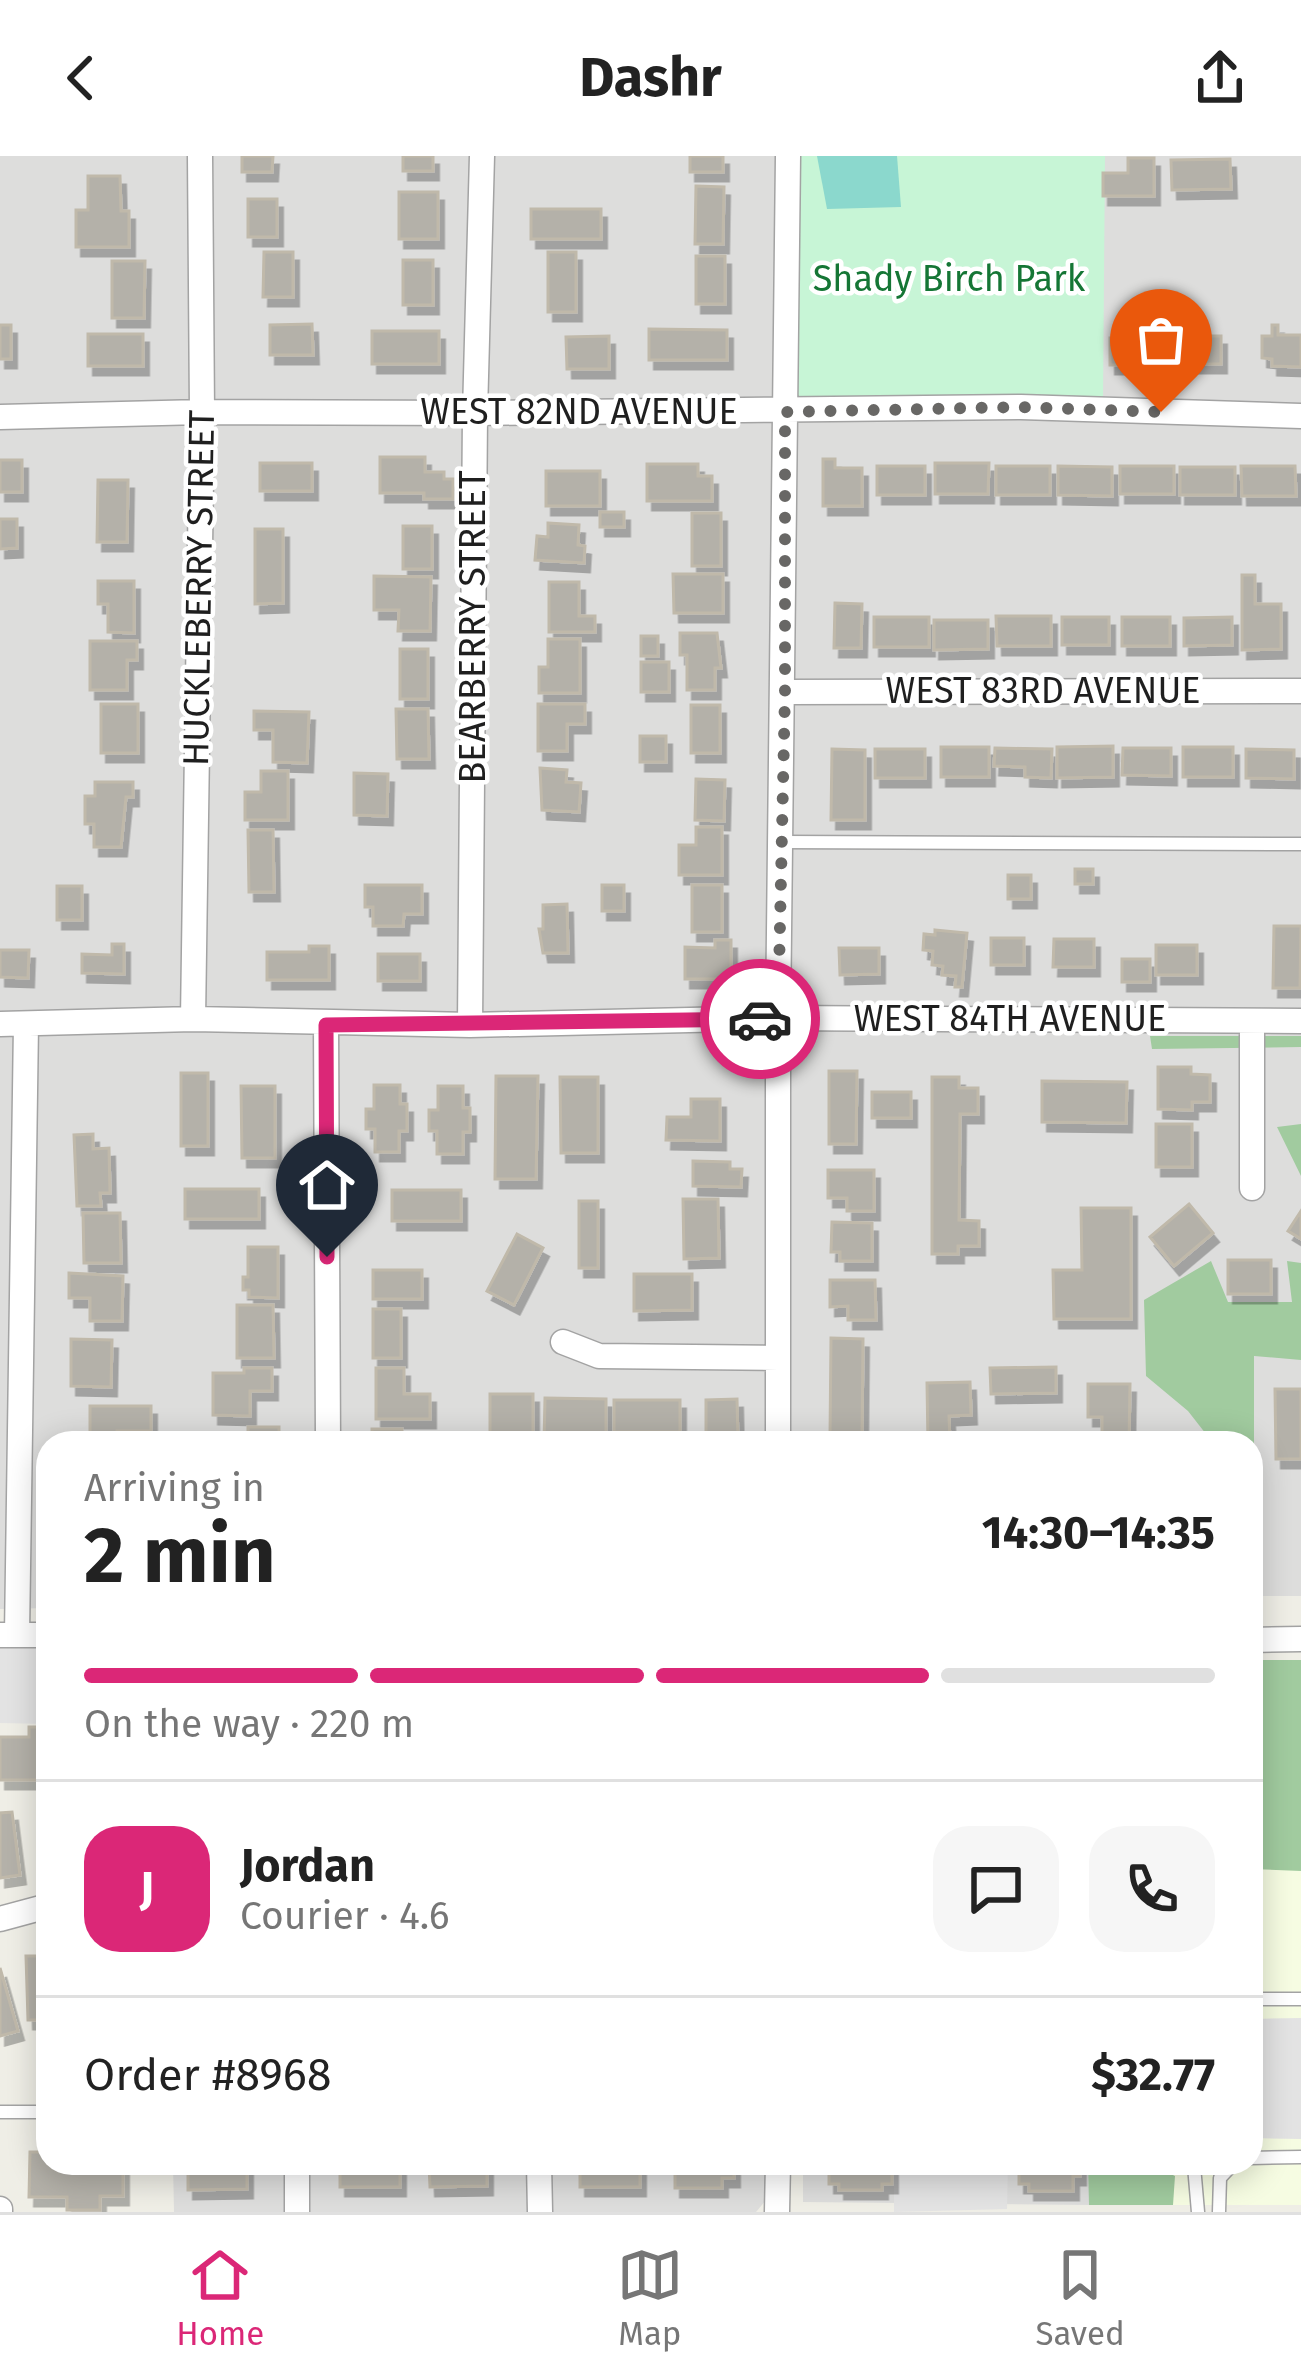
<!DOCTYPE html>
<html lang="en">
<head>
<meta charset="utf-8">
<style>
  :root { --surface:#fff; --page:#f6f6f6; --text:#222; --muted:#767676; --line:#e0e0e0; --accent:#db2777 }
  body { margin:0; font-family:"Fira Sans",sans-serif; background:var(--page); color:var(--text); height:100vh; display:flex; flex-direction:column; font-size:45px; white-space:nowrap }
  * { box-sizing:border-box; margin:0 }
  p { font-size:39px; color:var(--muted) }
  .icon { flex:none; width:66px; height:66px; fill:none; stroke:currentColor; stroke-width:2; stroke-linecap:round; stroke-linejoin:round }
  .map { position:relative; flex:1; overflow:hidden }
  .side { position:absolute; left:36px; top:1275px; width:1227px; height:744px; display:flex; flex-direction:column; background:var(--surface); border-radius:36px; box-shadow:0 6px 30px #0003 }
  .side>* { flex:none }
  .pin { position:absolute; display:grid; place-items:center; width:102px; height:102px; color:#fff; margin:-123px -51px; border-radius:50% 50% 50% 0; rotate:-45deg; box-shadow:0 0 12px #0007 }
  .pin .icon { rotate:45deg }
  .courier { position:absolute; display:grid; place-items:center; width:120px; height:120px; margin:-60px; border:9px solid #db2777; border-radius:50%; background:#fff; color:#222; box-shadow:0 3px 15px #0007 }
  .overview em { font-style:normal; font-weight:700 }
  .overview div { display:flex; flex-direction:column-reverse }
  .overview { display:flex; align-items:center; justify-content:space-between; height:204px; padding:0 48px }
  h1 { font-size:78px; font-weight:700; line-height:90px }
  .bar { display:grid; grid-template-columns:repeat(4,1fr); gap:18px 12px; align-content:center; height:144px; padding:0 48px }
  .bar i { height:15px; border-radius:9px; background:var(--line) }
  .bar .on { background:var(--accent) }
  .bar p { grid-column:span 4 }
  .line { display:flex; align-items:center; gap:30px; padding:0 48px; border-top:3px solid var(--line) }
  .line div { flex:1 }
  .round { display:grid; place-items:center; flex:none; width:126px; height:126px; border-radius:36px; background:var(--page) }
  header { display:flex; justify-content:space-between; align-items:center; height:156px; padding:0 48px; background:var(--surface); font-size:54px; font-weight:700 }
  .tabs { display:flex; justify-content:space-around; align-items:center; height:168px; border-top:3px solid var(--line); background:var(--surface); font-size:33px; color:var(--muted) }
  .tabs a { display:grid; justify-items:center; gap:6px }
  .tabs .on { color:var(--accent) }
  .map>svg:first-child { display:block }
</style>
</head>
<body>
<header><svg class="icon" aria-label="back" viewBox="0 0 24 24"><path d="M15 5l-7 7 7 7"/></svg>Dashr<svg class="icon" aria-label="share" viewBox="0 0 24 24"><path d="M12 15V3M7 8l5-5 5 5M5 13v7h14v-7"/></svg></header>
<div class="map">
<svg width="1301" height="2056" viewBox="0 0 1301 2056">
  <defs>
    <filter id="shadow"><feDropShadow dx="5.5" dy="9" stdDeviation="0" flood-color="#0004"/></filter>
  </defs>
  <rect width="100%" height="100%" fill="#efeee6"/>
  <!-- residential -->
  <path fill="#dddddc" d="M 0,0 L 1301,0 L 1301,1440 L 1251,1440 L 1251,1287 L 48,1287 L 48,1452 L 0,1453 Z
    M 173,2007 L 766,2007 L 766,2044 L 756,2056 L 174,2056 Z
    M 803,2007 L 1089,2007 L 1089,2049 L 803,2046 Z"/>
  <!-- education -->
  <path fill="#f6fce2" d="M 1251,1504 L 1301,1504 L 1301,2049 L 1089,2049 L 1089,2007 L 1251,2007 Z"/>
  <!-- forest -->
  <path fill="#a1cb9f" d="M 1150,880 L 1301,880 L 1301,891 L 1152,893 Z
    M 1301,968 L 1301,1020 L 1277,971 Z
    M 1211,1105 L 1228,1146 L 1292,1146 L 1287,1105 L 1301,1107 L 1301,1204 L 1254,1200 L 1254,1313 L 1251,1313 L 1251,1287 L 1213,1287 L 1188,1255 L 1146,1220 L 1144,1144 Z
    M 1251,1504 L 1301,1504 L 1301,1715 L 1251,1713 Z
    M 1088,2007 L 1148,2007 L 1175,2020 L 1173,2049 L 1089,2049 Z"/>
  <!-- park -->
  <path fill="#c7f5d6" d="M 795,0 L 1105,0 L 1103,245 L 794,244 Z"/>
  <!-- pitch -->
  <path fill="#8bd8cd" d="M 817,0 L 897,0 L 901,51 L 827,53 Z"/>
  <!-- parking -->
  <path fill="#e3e3e3" d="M 0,1478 L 48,1479 L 48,1568 L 0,1567 Z
    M 1301,1862 L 1301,1983 L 1251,1982 L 1251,1863 Z
    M 894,2007 L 1008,2007 L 1007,2053 L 894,2056 Z"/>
  <!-- building -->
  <path fill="#b4b1a9" stroke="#c0b9aa" stroke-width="3" filter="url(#shadow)" d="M 242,0 L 273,0 L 272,16 L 242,16 Z
    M 403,0 L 433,0 L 433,15 L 403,15 Z
    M 690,0 L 723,0 L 723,16 L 690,16 Z
    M 1128,2 L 1154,2 L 1154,40 L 1103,40 L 1103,17 L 1128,17 Z
    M 1230,3 L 1231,33 L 1172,34 L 1171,4 Z
    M 88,20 L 120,20 L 121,55 L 129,55 L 129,91 L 76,91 L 76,54 L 88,54 Z
    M 696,30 L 724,31 L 723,88 L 695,88 Z
    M 399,36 L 438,36 L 438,83 L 399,83 Z
    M 248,43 L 277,43 L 277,81 L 248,81 Z
    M 531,53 L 601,53 L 601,83 L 531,83 Z
    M 264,96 L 293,96 L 293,141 L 263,141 Z
    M 548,96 L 576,96 L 576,156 L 548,156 Z
    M 696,100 L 725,100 L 725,148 L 696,148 Z
    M 403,104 L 433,104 L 433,149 L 403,149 Z
    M 112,105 L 145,105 L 144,162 L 112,162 Z
    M 312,168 L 313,199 L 270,199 L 270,169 Z
    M 0,169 L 11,169 L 11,203 L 0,203 Z
    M 1272,169 L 1278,169 L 1278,179 L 1301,179 L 1301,211 L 1272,210 L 1272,203 L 1262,202 L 1262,180 L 1272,180 Z
    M 649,173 L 727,174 L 727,204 L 649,204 Z
    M 372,175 L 439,175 L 439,208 L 372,208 Z
    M 88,178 L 143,178 L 143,210 L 88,210 Z
    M 609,180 L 609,213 L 567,213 L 566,181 Z
    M 1170,180 L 1221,180 L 1221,208 L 1170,208 Z
    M 1110,182 L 1157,182 L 1157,209 L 1110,209 Z
    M 380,301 L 425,301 L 425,316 L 444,316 L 444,323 L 453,323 L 453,343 L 424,343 L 424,337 L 380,337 Z
    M 823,303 L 835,303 L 835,312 L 862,312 L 862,350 L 823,350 Z
    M 0,304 L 22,304 L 22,336 L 0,336 Z
    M 260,307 L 312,307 L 312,335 L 260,335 Z
    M 935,307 L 989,307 L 988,338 L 935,338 Z
    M 647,308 L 698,308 L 698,320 L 712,320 L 712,345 L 647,345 Z
    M 877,310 L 925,310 L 925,339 L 877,339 Z
    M 996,310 L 1050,310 L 1050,339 L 996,339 Z
    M 1058,310 L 1112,311 L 1112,340 L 1058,339 Z
    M 1120,310 L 1174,310 L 1174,338 L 1120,338 Z
    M 1241,310 L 1295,310 L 1296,340 L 1242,340 Z
    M 1180,311 L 1235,311 L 1235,339 L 1180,339 Z
    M 546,315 L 600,315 L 600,350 L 546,350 Z
    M 98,324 L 128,324 L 127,386 L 97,386 Z
    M 600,356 L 624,356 L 624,371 L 600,371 Z
    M 692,357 L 721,357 L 721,410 L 692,410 Z
    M 0,363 L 17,363 L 17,392 L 0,393 Z
    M 548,367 L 579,369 L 578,389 L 585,390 L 584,407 L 535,404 L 537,380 L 548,381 Z
    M 403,370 L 432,370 L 432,413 L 403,413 Z
    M 255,373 L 283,373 L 283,447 L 255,448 Z
    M 673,418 L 723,418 L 723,457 L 674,457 Z
    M 1242,419 L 1255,419 L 1255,448 L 1281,448 L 1281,493 L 1242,494 Z
    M 374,420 L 431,421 L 430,475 L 398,475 L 399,454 L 374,454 Z
    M 98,425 L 134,425 L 134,477 L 108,476 L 108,448 L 98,448 Z
    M 549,426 L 579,426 L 579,460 L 595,460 L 595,476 L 549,476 Z
    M 835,447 L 862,448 L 861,492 L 834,492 Z
    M 996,460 L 1051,460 L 1051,490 L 997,490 Z
    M 874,461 L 929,461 L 929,491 L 874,491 Z
    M 1062,461 L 1109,461 L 1109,489 L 1062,489 Z
    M 1122,461 L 1170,461 L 1170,490 L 1122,490 Z
    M 1232,461 L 1232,489 L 1184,490 L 1184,462 Z
    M 934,464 L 988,464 L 988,493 L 934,494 Z
    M 680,477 L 717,477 L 721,512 L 715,512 L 715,534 L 687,534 L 687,499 L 680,499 Z
    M 641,480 L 658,480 L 658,500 L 641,500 Z
    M 548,483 L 580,483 L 580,537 L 539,537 L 539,511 L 548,511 Z
    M 90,485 L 137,485 L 137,504 L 127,504 L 127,534 L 90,534 Z
    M 400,493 L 428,493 L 428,543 L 400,543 Z
    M 641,506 L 669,506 L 669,536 L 641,536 Z
    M 101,548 L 138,548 L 138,597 L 101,597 Z
    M 538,548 L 585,548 L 585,568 L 567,568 L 567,595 L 538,595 Z
    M 691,549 L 720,549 L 720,597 L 691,597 Z
    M 396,553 L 428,553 L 429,603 L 397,603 Z
    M 254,555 L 309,556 L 307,607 L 273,606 L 273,574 L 254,574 Z
    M 640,580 L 666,580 L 666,606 L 640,606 Z
    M 1113,590 L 1113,621 L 1057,622 L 1057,591 Z
    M 941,591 L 989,591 L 989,621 L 941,621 Z
    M 1183,591 L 1233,591 L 1233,621 L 1183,621 Z
    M 995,592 L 1052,593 L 1051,622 L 1025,621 L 1025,611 L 994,610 Z
    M 1123,592 L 1171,592 L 1171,620 L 1122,619 Z
    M 832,593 L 865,594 L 865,664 L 831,664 Z
    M 875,593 L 925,593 L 925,622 L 875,622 Z
    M 1246,593 L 1294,594 L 1294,623 L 1246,622 Z
    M 540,612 L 567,614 L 566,626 L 581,627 L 579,656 L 542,654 Z
    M 261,615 L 288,615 L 288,664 L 245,664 L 245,636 L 261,636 Z
    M 354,617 L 388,618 L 387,660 L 354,659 Z
    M 696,623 L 725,624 L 724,665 L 695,664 Z
    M 95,626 L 133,626 L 133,641 L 126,641 L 121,691 L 94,691 L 94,668 L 85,668 L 85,640 L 95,640 Z
    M 696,671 L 722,671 L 722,719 L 679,719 L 679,689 L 696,689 Z
    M 248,674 L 273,674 L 274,736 L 249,736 Z
    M 1075,713 L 1093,713 L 1093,728 L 1075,728 Z
    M 1008,719 L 1031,719 L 1031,743 L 1008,743 Z
    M 365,729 L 422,729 L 422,758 L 404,758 L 403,770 L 373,770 L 373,751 L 365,751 Z
    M 602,729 L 624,729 L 624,755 L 602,755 Z
    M 692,729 L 722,729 L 722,776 L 692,776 Z
    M 57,730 L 82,730 L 82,764 L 57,764 Z
    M 567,748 L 568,797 L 543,797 L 539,773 L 543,773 L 543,749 Z
    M 1274,770 L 1301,770 L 1300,832 L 1273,832 Z
    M 935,774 L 967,777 L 962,831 L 955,831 L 956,820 L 942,819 L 943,810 L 932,809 L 933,795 L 923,794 L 924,778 L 935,779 Z
    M 991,782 L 1024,782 L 1024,809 L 991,809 Z
    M 1054,783 L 1094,783 L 1094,811 L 1053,811 Z
    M 715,784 L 731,784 L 731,823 L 685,823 L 685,791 L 715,792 Z
    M 112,788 L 124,788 L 124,818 L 82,817 L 82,798 L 112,799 Z
    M 1156,789 L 1197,789 L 1197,819 L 1156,819 Z
    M 309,790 L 329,790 L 329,824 L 267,824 L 267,796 L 309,796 Z
    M 839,792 L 879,792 L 879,818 L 840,819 Z
    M 0,794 L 29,794 L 28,822 L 0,821 Z
    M 378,798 L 420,798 L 420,825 L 378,825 Z
    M 1122,803 L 1150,803 L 1150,826 L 1122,826 Z
    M 1158,911 L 1191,911 L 1191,918 L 1210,919 L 1210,946 L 1192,946 L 1192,954 L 1158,953 Z
    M 829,915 L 857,915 L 856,988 L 829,988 Z
    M 181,917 L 208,917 L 208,990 L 181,990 Z
    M 496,920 L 538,920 L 536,1023 L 495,1023 Z
    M 560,921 L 598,921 L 598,997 L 561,997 Z
    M 932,921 L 959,921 L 959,932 L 978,932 L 978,958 L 960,958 L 959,1064 L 979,1065 L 979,1090 L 958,1090 L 958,1098 L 932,1098 Z
    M 1042,925 L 1127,926 L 1126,967 L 1042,966 Z
    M 374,929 L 400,929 L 400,948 L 407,948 L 407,975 L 399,975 L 399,996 L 375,996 L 375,973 L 366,973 L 366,953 L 374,953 Z
    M 241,930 L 275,930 L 275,1002 L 242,1002 Z
    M 438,930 L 463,930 L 463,952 L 470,952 L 470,976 L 463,976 L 463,998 L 437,998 L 437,975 L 429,975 L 429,954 L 438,954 Z
    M 872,936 L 911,936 L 911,962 L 872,962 Z
    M 691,943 L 720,943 L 720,985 L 666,984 L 667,961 L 691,961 Z
    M 1156,968 L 1192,968 L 1192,1011 L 1156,1011 Z
    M 93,978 L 93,993 L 109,992 L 110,1037 L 100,1037 L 101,1050 L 77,1050 L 74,979 Z
    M 693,1005 L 730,1006 L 730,1013 L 742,1013 L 741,1031 L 693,1030 Z
    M 828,1014 L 874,1014 L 874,1055 L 847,1055 L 847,1042 L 828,1042 Z
    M 185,1033 L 259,1033 L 259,1063 L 185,1063 Z
    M 392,1034 L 461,1034 L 461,1065 L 392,1065 Z
    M 683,1043 L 718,1043 L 719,1102 L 684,1103 Z
    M 579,1045 L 598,1045 L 598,1112 L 579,1112 Z
    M 1189,1048 L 1213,1077 L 1174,1110 L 1150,1081 Z
    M 1081,1052 L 1131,1052 L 1131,1163 L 1054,1163 L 1053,1114 L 1082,1114 Z
    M 1301,1055 L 1301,1083 L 1288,1075 Z
    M 83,1057 L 120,1057 L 121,1107 L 84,1107 Z
    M 832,1066 L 872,1067 L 872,1105 L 840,1105 L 840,1096 L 831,1096 Z
    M 517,1078 L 543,1092 L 514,1149 L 487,1135 Z
    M 248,1091 L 278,1091 L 278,1142 L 249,1141 L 249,1134 L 243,1134 L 243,1121 L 248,1121 Z
    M 1228,1104 L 1271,1104 L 1271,1138 L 1228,1138 Z
    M 373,1114 L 422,1114 L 422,1143 L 373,1143 Z
    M 69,1117 L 123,1120 L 122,1165 L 90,1165 L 90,1142 L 69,1142 Z
    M 634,1118 L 692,1118 L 692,1154 L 634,1155 Z
    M 830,1124 L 875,1124 L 876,1164 L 848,1164 L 848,1150 L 830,1151 Z
    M 237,1149 L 273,1149 L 274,1202 L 237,1202 Z
    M 373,1153 L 401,1153 L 401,1202 L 373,1202 Z
    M 831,1182 L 863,1183 L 862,1282 L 830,1281 Z
    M 71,1183 L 112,1184 L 111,1231 L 71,1230 Z
    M 1056,1211 L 1056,1237 L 991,1238 L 990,1212 Z
    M 244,1212 L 272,1212 L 272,1235 L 250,1235 L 250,1260 L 213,1259 L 213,1217 L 244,1217 Z
    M 376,1212 L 404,1212 L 404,1238 L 430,1238 L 430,1263 L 376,1263 Z
    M 970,1226 L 971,1259 L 949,1260 L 950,1287 L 928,1287 L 927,1227 Z
    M 1088,1228 L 1130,1228 L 1129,1287 L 1102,1287 L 1102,1261 L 1088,1261 Z
    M 1275,1233 L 1301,1233 L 1301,1303 L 1276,1303 Z
    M 490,1238 L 533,1238 L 533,1284 L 490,1284 Z
    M 545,1242 L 606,1243 L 606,1277 L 599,1277 L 599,1287 L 544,1287 Z
    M 737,1243 L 738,1287 L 706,1287 L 706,1244 Z
    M 614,1244 L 680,1244 L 680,1276 L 614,1276 Z
    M 90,1250 L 151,1250 L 151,1275 L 117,1275 L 117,1287 L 90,1287 Z
    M 248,1271 L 279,1271 L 279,1287 L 248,1287 Z
    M 372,1273 L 402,1273 L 402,1287 L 372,1287 Z
    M 906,1277 L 906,1287 L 873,1287 L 873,1278 Z
    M 29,1571 L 46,1571 L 46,1624 L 0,1624 L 0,1581 L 29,1581 Z
    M 12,1656 L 20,1719 L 0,1722 L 0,1657 Z
    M 26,1800 L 48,1800 L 48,1864 L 28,1864 Z
    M 0,1812 L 18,1875 L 0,1880 Z
    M 30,1996 L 48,1996 L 48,2007 L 123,2007 L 123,2040 L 100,2040 L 100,2054 L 67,2054 L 67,2041 L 29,2041 Z
    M 188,2007 L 247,2007 L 247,2033 L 188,2034 Z
    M 340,2007 L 400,2007 L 400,2031 L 340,2031 Z
    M 429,2007 L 487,2007 L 487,2030 L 430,2031 Z
    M 580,2007 L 640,2007 L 640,2031 L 580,2031 Z
    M 675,2007 L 734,2007 L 734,2022 L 722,2022 L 722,2032 L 675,2032 Z
    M 829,2007 L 892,2007 L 892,2028 L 882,2028 L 882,2034 L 839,2034 L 839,2028 L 829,2028 Z
    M 1019,2007 L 1080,2007 L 1080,2020 L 1073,2020 L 1073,2035 L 1029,2035 L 1029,2028 L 1019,2028 Z"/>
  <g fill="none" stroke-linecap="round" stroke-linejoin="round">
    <defs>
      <path id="lane" d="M 782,686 L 1301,688
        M 1251,1843 L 1301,1843
        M 0,1956 L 48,1956
        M 1251,2002 L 1301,2001
        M 1187,2007 L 1194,2010 L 1198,2056
        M 1219,2056 L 1220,2022 L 1234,2007"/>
      <path id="street" d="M 0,261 L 202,256 L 475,257 L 1021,251 L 1301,260
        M 785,536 L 1301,535
        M 193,863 L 202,256 L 200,0
        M 1252,865 L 1252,1032
        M 0,868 L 193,863 L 470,869 L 778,862 L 1301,865
        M 326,869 L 328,1287
        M 470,869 L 475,257 L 482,0
        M 563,1186 L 599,1200 L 778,1202
        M 778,1287 L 778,862 L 788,0
        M 0,1479 L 48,1479
        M 17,1479 L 26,868
        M 1251,1484 L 1301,1483
        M 0,1763 L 48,1750
        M 539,2007 L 540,2056
        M 0,2053 L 0,2056
        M 297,2056 L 297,2007
        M 777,2056 L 778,2007"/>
    </defs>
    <!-- lane casing -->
    <use href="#lane" stroke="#a3a3a3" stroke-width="15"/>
    <!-- street casing -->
    <use href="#street" stroke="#a3a3a3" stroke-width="27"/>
    <!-- lane -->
    <use href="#lane" stroke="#fff" stroke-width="12"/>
    <!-- street -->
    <use href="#street" stroke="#fff" stroke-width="24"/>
  </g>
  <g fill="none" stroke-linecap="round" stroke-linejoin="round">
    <!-- done -->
    <path stroke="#686765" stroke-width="12" stroke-dasharray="0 21.6" d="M 760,863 L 778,862 L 785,536 L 785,256 L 1021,251 L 1161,256"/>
    <!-- route -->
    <path stroke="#db2777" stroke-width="15" d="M 327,1101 L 326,869 L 760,863"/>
  </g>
  <g text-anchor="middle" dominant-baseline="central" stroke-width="9" stroke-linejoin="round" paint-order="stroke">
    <!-- park labels -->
    <g font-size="36" fill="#157635" stroke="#fff">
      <text x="949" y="123">Shady Birch Park</text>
    </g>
    <!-- street labels -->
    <g font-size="36" fill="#1f1f1f" stroke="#fff">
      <text x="579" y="256">WEST 82ND AVENUE</text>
      <text transform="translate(199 432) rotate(-89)">HUCKLEBERRY STREET</text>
      <text transform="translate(473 471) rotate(-90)">BEARBERRY STREET</text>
      <text x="1043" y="535">WEST 83RD AVENUE</text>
      <text x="1010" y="863">WEST 84TH AVENUE</text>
    </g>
  </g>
</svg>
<div class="pin" style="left:1161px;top:256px;background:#ea580c"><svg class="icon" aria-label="bag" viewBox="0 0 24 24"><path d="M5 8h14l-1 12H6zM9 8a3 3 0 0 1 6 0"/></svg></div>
<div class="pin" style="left:327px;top:1101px;background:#1f2937"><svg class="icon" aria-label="home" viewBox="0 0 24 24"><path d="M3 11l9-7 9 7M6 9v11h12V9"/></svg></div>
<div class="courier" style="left:760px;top:863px"><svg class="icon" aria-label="car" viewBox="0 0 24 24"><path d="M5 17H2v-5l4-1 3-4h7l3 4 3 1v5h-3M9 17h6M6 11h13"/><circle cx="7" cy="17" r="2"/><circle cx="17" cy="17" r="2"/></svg></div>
<section class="side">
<div class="overview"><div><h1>2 min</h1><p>Arriving in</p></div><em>14:30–14:35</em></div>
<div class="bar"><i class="on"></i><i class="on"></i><i class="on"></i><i></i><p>On the way · 220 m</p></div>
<div class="line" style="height:216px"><b class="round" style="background:var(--accent);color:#fff">J</b><div><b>Jordan</b><p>Courier · 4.6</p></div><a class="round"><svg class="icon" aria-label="chat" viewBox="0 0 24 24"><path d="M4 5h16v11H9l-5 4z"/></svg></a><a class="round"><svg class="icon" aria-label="phone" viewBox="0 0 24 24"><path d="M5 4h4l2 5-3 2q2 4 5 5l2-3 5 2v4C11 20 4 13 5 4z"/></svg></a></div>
<div class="line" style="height:156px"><div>Order #8968</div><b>$32.77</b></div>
</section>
</div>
<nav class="tabs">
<a class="on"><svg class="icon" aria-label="home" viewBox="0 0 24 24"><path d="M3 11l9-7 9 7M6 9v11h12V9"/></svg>Home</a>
<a><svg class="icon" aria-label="map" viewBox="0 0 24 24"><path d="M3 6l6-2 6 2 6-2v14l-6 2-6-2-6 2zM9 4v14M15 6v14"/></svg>Map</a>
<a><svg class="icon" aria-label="saved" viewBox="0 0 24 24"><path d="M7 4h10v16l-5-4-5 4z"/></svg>Saved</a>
</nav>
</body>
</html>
